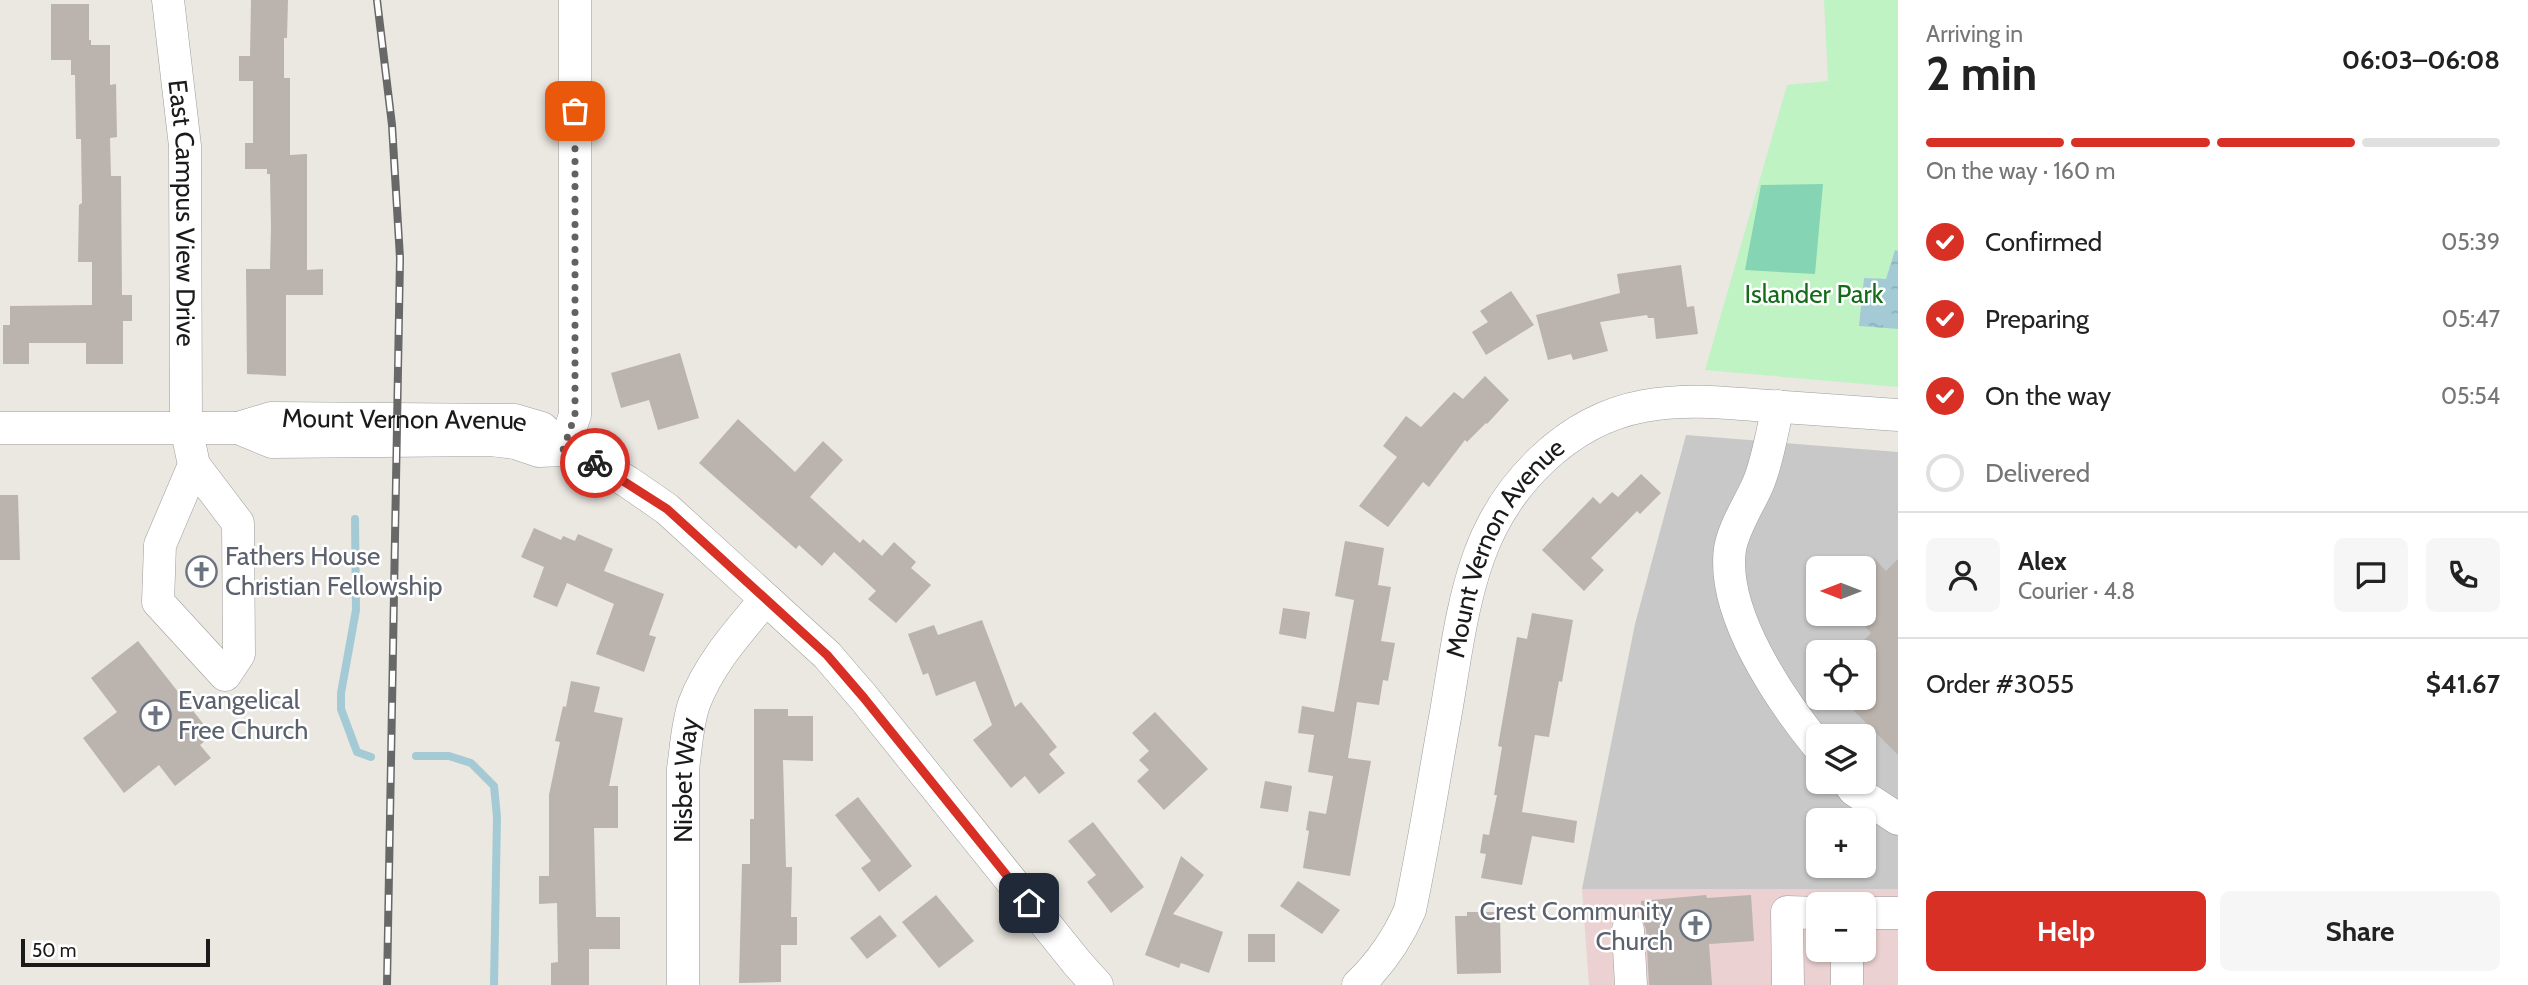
<!DOCTYPE html>
<html lang="en">
<head>
<meta charset="utf-8">
<style>
  :root { --surface:#fff; --page:#f6f6f6; --text:#222; --muted:#767676; --line:#e0e0e0; --accent:#d93025 }
  body { margin:0; font-family:Cabin,sans-serif; background:var(--page); color:var(--text); height:100vh; display:flex; flex-direction:column; font-size:26px; white-space:nowrap }
  * { box-sizing:border-box; margin:0 }
  p { font-size:23px; color:var(--muted) }
  .icon { flex:none; width:38px; height:38px; fill:none; stroke:currentColor; stroke-width:2; stroke-linecap:round; stroke-linejoin:round }
  .map { position:relative; flex:1; overflow:hidden }
  .panel { display:flex; flex-direction:column; background:var(--surface); width:630px }
  .panel>* { flex:none }
  .needle { width:46px; rotate:270deg }
  .fabs { position:absolute; left:1806px; top:556px; display:grid; gap:14px }
  .fabs a { display:grid; place-items:center; width:70px; height:70px; border-radius:10px; background:var(--surface); box-shadow:0 2px 5px #0004; font-size:35px }
  .scale { position:absolute; left:21px; bottom:18px; width:189px; box-sizing:border-box; padding-left:7px; border:4px solid #1a1a1a; border-top:0; font-size:19px; line-height:24px; white-space:nowrap; color:#1a1a1a; -webkit-text-stroke:5px #fff; paint-order:stroke }
  .pin { position:absolute; display:grid; place-items:center; width:60px; height:60px; color:#fff; margin:-30px; border-radius:14px; box-shadow:0 4px 10px #0006 }
  .courier { position:absolute; display:grid; place-items:center; width:70px; height:70px; margin:-35px; border:5px solid #d93025; border-radius:50%; background:#fff; color:#222; box-shadow:0 2px 9px #0007 }
  .overview em { font-style:normal; font-weight:700 }
  .overview div { display:flex; flex-direction:column-reverse }
  .overview { display:flex; align-items:center; justify-content:space-between; height:119px; padding:0 28px }
  h1 { font-size:46px; font-weight:700; line-height:52px }
  .bar { display:grid; grid-template-columns:repeat(4,1fr); gap:10px 7px; align-content:center; height:84px; padding:0 28px }
  .bar i { height:9px; border-radius:5px; background:var(--line) }
  .bar .current { background:var(--accent) }
  .bar p { grid-column:span 4 }
  .line { display:flex; align-items:center; gap:18px; padding:0 28px; border-top:2px solid var(--line) }
  .line div { flex:1 }
  .round { display:grid; place-items:center; flex:none; width:74px; height:74px; border-radius:10px; background:var(--page) }
  ol { padding:0 28px; list-style:none }
  li { display:flex; align-items:center; gap:21px; height:77px }
  li p { margin-inline-start:auto }
  li .icon { padding:7px; border-radius:50%; background:var(--accent); color:#fff; stroke-width:4 }
  li:last-child { color:var(--muted) }
  li i { width:38px; height:38px; border:4px solid var(--line); border-radius:50% }
  .primary-button { display:flex; gap:14px; margin-top:auto; padding:14px 28px }
  .primary-button a { flex:1; height:80px; border-radius:10px; background:var(--accent); color:#fff; font-size:28px; font-weight:700; line-height:80px; text-align:center }
  .primary-button a+a { background:var(--page); color:var(--text) }
  main { display:flex; flex:1; min-height:0 }
  .map>svg:first-child { display:block }
</style>
</head>
<body>
<main>
<div class="map">
<svg width="1898" height="985" viewBox="0 0 1898 985">
  <defs>
    <pattern id="water-ripples" width="26" height="14" patternUnits="userSpaceOnUse" patternTransform="scale(1.75)"><rect width="26" height="14" fill="#a4cbd5"/><path d="M2 4q2-2 4 0t4 0M15 11q2-2 4 0t4 0" fill="none" stroke="#8daeb6"/></pattern>
  </defs>
  <rect width="100%" height="100%" fill="#ebe7e1"/>
  <!-- commercial -->
  <path fill="#ebd1d1" fill-rule="evenodd" d="M 1582,889 L 1898,889 L 1898,985 L 1589,985 ZM 1818,905 L 1864,905 L 1864,950 L 1818,950 Z"/>
  <!-- religious -->
  <path fill="#c8c8c8" fill-rule="evenodd" d="M 1686,435 L 1898,452 L 1898,889 L 1582,889 L 1635,624 ZM 1818,569 L 1864,569 L 1864,614 L 1818,614 ZM 1818,653 L 1864,653 L 1864,698 L 1818,698 ZM 1818,737 L 1864,737 L 1864,782 L 1818,782 ZM 1818,821 L 1864,821 L 1864,866 L 1818,866 Z"/>
  <!-- park -->
  <path fill="#c0f3c3" d="M 1824,0 L 1898,0 L 1898,387 L 1705,370 L 1787,85 L 1828,81 Z"/>
  <!-- pitch -->
  <path fill="#85d4b4" d="M 1823,184 L 1815,274 L 1745,270 L 1761,185 Z"/>
  <!-- water -->
  <path fill="url(#water-ripples)" d="M 1895,250 L 1898,251 L 1898,329 L 1859,326 L 1864,278 L 1886,279 Z"/>
  <g fill="none" stroke-linecap="round" stroke-linejoin="round">
    <!-- stream -->
    <path stroke="#a4cbd5" stroke-width="8" d="M 355,519 L 356,610 L 341,693 L 341,709 L 357,752 L 371,757
      M 416,756 L 449,756 L 471,763 L 494,786 L 497,817 L 494,985"/>
  </g>
  <!-- building -->
  <path fill="#bbb3ae" d="M 251,0 L 288,0 L 287,38 L 284,38 L 284,78 L 290,78 L 290,155 L 307,154 L 307,270 L 323,269 L 323,295 L 286,295 L 286,376 L 247,374 L 246,269 L 270,269 L 271,227 L 270,174 L 267,174 L 267,169 L 245,169 L 245,143 L 253,143 L 253,81 L 239,81 L 239,56 L 250,56 Z
    M 51,4 L 89,4 L 89,40 L 91,40 L 91,45 L 110,45 L 110,85 L 116,84 L 117,137 L 110,138 L 111,176 L 121,176 L 122,295 L 132,295 L 132,321 L 123,321 L 123,364 L 86,364 L 86,343 L 29,343 L 29,364 L 3,364 L 3,325 L 10,325 L 10,306 L 92,305 L 92,262 L 78,262 L 79,205 L 82,203 L 81,139 L 76,139 L 75,75 L 71,75 L 71,60 L 51,60 Z
    M 1681,265 L 1687,307 L 1694,306 L 1698,334 L 1656,339 L 1654,318 L 1648,318 L 1647,315 L 1600,322 L 1608,351 L 1573,360 L 1571,354 L 1548,360 L 1536,315 L 1620,293 L 1617,274 Z
    M 1511,291 L 1534,325 L 1486,355 L 1472,332 L 1488,322 L 1480,311 Z
    M 680,353 L 699,418 L 658,430 L 649,400 L 621,408 L 611,373 Z
    M 1485,376 L 1509,400 L 1487,424 L 1486,423 L 1467,442 L 1465,440 L 1429,487 L 1423,482 L 1388,527 L 1359,506 L 1397,457 L 1383,446 L 1406,416 L 1421,427 L 1454,392 L 1463,399 Z
    M 738,419 L 795,472 L 823,441 L 843,460 L 810,497 L 860,543 L 863,539 L 882,556 L 894,542 L 916,562 L 911,568 L 931,585 L 896,623 L 868,599 L 876,591 L 834,552 L 822,566 L 799,545 L 796,549 L 699,463 Z
    M 1641,474 L 1661,493 L 1640,514 L 1637,511 L 1591,558 L 1604,570 L 1584,591 L 1542,550 L 1593,497 L 1600,504 L 1612,492 L 1618,497 Z
    M 0,495 L 18,495 L 20,560 L 0,560 Z
    M 534,528 L 561,540 L 563,536 L 575,541 L 578,534 L 613,549 L 604,571 L 664,594 L 649,635 L 656,637 L 644,672 L 596,654 L 614,604 L 567,583 L 557,607 L 533,597 L 544,567 L 521,557 Z
    M 1345,541 L 1384,548 L 1378,585 L 1391,587 L 1381,641 L 1395,643 L 1388,681 L 1383,680 L 1379,705 L 1357,702 L 1348,758 L 1371,761 L 1350,876 L 1303,868 L 1309,831 L 1306,830 L 1309,811 L 1326,814 L 1333,776 L 1308,772 L 1314,735 L 1298,733 L 1302,706 L 1334,712 L 1354,600 L 1335,596 Z
    M 1874,558 L 1886,571 L 1898,559 L 1898,755 L 1841,698 L 1864,698 L 1864,640 L 1871,633 L 1864,625 L 1864,568 Z
    M 1283,608 L 1310,612 L 1306,639 L 1279,634 Z
    M 1532,613 L 1573,620 L 1562,682 L 1559,681 L 1549,737 L 1535,735 L 1522,812 L 1577,821 L 1574,843 L 1532,836 L 1522,885 L 1481,878 L 1486,854 L 1480,853 L 1483,834 L 1489,835 L 1497,795 L 1494,795 L 1502,747 L 1498,746 L 1517,637 L 1527,639 Z
    M 982,620 L 1015,707 L 1021,702 L 1057,747 L 1049,754 L 1065,773 L 1039,794 L 1025,776 L 1011,788 L 973,740 L 992,725 L 975,681 L 936,696 L 928,673 L 923,675 L 908,634 L 934,625 L 938,635 Z
    M 138,641 L 212,735 L 200,745 L 211,758 L 175,786 L 159,765 L 124,793 L 83,738 L 117,712 L 91,678 Z
    M 571,681 L 600,687 L 594,712 L 623,718 L 609,786 L 618,786 L 618,828 L 594,828 L 596,917 L 620,917 L 620,949 L 589,949 L 589,985 L 551,985 L 551,963 L 558,962 L 557,903 L 539,904 L 539,876 L 549,876 L 549,795 L 560,742 L 555,741 L 563,706 L 566,707 Z
    M 754,709 L 788,709 L 788,716 L 813,716 L 813,761 L 783,760 L 786,867 L 792,867 L 791,917 L 797,917 L 797,945 L 781,945 L 781,982 L 739,983 L 742,864 L 750,864 L 750,819 L 754,819 Z
    M 1155,712 L 1208,769 L 1164,810 L 1137,781 L 1149,770 L 1139,760 L 1149,751 L 1132,733 Z
    M 1265,781 L 1292,786 L 1288,812 L 1260,808 Z
    M 858,797 L 912,866 L 879,892 L 861,868 L 871,861 L 835,815 Z
    M 1093,822 L 1144,887 L 1111,913 L 1087,882 L 1096,875 L 1068,841 Z
    M 1181,856 L 1204,875 L 1173,914 L 1223,932 L 1209,973 L 1181,963 L 1179,968 L 1145,955 Z
    M 1298,881 L 1340,910 L 1322,934 L 1280,906 Z
    M 936,895 L 974,941 L 939,968 L 902,922 Z
    M 1706,895 L 1707,898 L 1751,895 L 1754,941 L 1709,944 L 1712,985 L 1649,985 L 1646,929 L 1642,919 L 1641,901 Z
    M 1467,912 L 1500,912 L 1501,973 L 1457,974 L 1455,916 L 1467,916 Z
    M 880,915 L 897,936 L 867,959 L 850,938 Z
    M 1248,934 L 1275,934 L 1275,962 L 1248,962 Z"/>
  <g fill="none" stroke-linecap="round" stroke-linejoin="round">
    <defs>
      <g id="minor">
        <path id="s1" d="M 168,0 L 185,146 L 186,427 L 194,465 L 160,545 L 158,602 L 225,675 L 239,654 L 238,523 L 194,465"/>
        <path d="M 1778,406 C 1772,432 1768,460 1758,484 C 1749,505 1734,526 1730,549 C 1721,613 1780,699 1818,746"/>
        <path id="s2" d="M 0,428 L 238,428 L 271,418 L 515,420 L 542,428 L 563,450"/>
        <path d="M 238,428 L 272,442 L 491,440 L 515,443 L 539,451 L 563,450 L 592,461 L 628,482 L 667,509 L 827,655 L 864,698 L 1078,964 L 1097,985"/>
        <path d="M 563,450 L 575,415 L 575,0"/>
        <path d="M 1848,782 L 1854,790 L 1898,819"/>
        <path d="M 1864,913 L 1898,913"/>
        <path d="M 1628,930 L 1631,985"/>
        <path d="M 1847,950 L 1847,985"/>
        <path id="s3" d="M 683,985 L 683,769 C 686,748 687,725 694,704 C 709,664 738,632 765,600"/>
        <path id="s4" d="M 1358,985 C 1381,963 1397,940 1410,910 C 1424,844 1434,778 1446,712 C 1455,660 1461,606 1479,556 C 1505,484 1567,420 1644,406 C 1681,399 1718,402 1755,405 C 1803,408 1850,412 1898,415"/>
        <path d="M 1788,985 L 1787,912 L 1818,913"/>
      </g>
    </defs>
    <!-- minor casing -->
    <use href="#minor" stroke="#9e9e9e" stroke-width="33"/>
    <!-- minor -->
    <use href="#minor" stroke="#fff" stroke-width="32"/>
    <defs>
      <path id="rail" d="M 377,0 L 392,125 L 400,258 L 387,985"/>
    </defs>
    <!-- rail casing -->
    <use href="#rail" stroke="#686868" stroke-width="8"/>
    <!-- rail -->
    <use href="#rail" stroke="#fff" stroke-width="5" stroke-dasharray="16" stroke-linecap="butt"/>
  </g>
  <g fill="none" stroke-linecap="round" stroke-linejoin="round">
    <!-- done -->
    <path stroke="#636260" stroke-width="7" stroke-dasharray="0 12.6" d="M 575,111 L 575,415 L 563,450 L 595,463"/>
    <!-- route -->
    <path stroke="#d93025" stroke-width="9" d="M 595,463 L 667,509 L 827,655 L 864,698 L 1029,903"/>
  </g>
  <!-- icons -->
  <defs>
    <symbol id="church-ring" viewBox="-11 -11 22 22"><circle r="9.5" fill="#fff" stroke="#6b7280" stroke-width="1.5"/><path d="M-1.2-6h2.4v3.5h3.3v2.4h-3.3V6h-2.4V-.1h-3.3v-2.4h3.3Z" fill="#6b7280"/></symbol>
  </defs>
  <g fill-rule="evenodd">
    <use href="#church-ring" x="184" y="554" width="35" height="35"/>
    <use href="#church-ring" x="138" y="698" width="35" height="35"/>
    <use href="#church-ring" x="1678" y="908" width="35" height="35"/>
  </g>
  <g text-anchor="middle" dominant-baseline="central" stroke-width="5" stroke-linejoin="round" paint-order="stroke">
    <!-- street labels -->
    <g font-size="26" fill="#1a1a1a" stroke="#fff">
      <text stroke="none"><textPath href="#s1" startOffset="214">East Campus View Drive</textPath></text>
      <text stroke="none"><textPath href="#s2" startOffset="406">Mount Vernon Avenue</textPath></text>
      <text stroke="none"><textPath href="#s4" startOffset="471">Mount Vernon Avenue</textPath></text>
      <text stroke="none"><textPath href="#s3" startOffset="205">Nisbet Way</textPath></text>
    </g>
    <!-- park labels -->
    <g font-size="26" fill="#146c1a" stroke="#fff">
      <text x="1814" y="294">Islander Park</text>
    </g>
    <!-- worship labels -->
    <g font-size="26" fill="#5b616d" stroke="#fff" text-anchor="start">
      <text x="225" y="556">Fathers House<tspan x="225" dy="30">Christian Fellowship</tspan></text>
      <text x="178" y="700">Evangelical<tspan x="178" dy="30">Free Church</tspan></text>
      <text x="1673" y="911" text-anchor="end">Crest Community<tspan x="1673" dy="30">Church</tspan></text>
    </g>
  </g>
</svg>
<div class="fabs">
<a><svg class="needle" viewBox="-14 -14 28 28"><path d="M0-13l5 13h-10z" fill="#e53935"/><path d="M0 13l5-13h-10z" fill="#767676"/></svg></a>
<a><svg class="icon" aria-label="locate" viewBox="0 0 24 24"><circle cx="12" cy="12" r="6"/><path d="M12 2v4M12 18v4M2 12h4M18 12h4"/></svg></a>
<a><svg class="icon" aria-label="layers" viewBox="0 0 24 24"><path d="M12 4l9 5-9 5-9-5zM3 14l9 5 9-5"/></svg></a>
<a>+</a>
<a>−</a>
</div>
<div class="scale">50 m</div>
<div class="pin" style="left:575px;top:111px;background:#ea580c"><svg class="icon" aria-label="bag" viewBox="0 0 24 24"><path d="M5 8h14l-1 12H6zM9 8a3 3 0 0 1 6 0"/></svg></div>
<div class="pin" style="left:1029px;top:903px;background:#1f2937"><svg class="icon" aria-label="home" viewBox="0 0 24 24"><path d="M3 11l9-7 9 7M6 9v11h12V9"/></svg></div>
<div class="courier" style="left:595px;top:463px"><svg class="icon" aria-label="bike" viewBox="0 0 24 24"><circle cx="6" cy="16" r="4"/><circle cx="18" cy="16" r="4"/><path d="M6 16l4-8h5l3 8M10 8l3 8H6M13 5h3"/></svg></div>
</div>
<section class="panel">
<div class="overview"><div><h1>2 min</h1><p>Arriving in</p></div><em>06:03–06:08</em></div>
<div class="bar"><i class="current"></i><i class="current"></i><i class="current"></i><i></i><p>On the way · 160 m</p></div>
<ol>
<li><svg class="icon" aria-label="check" viewBox="0 0 24 24"><path d="M5 12l5 5 9-10"/></svg>Confirmed<p>05:39</p></li>
<li><svg class="icon" aria-label="check" viewBox="0 0 24 24"><path d="M5 12l5 5 9-10"/></svg>Preparing<p>05:47</p></li>
<li><svg class="icon" aria-label="check" viewBox="0 0 24 24"><path d="M5 12l5 5 9-10"/></svg>On the way<p>05:54</p></li>
<li><i></i>Delivered</li>
</ol>
<div class="line" style="height:126px"><a class="round"><svg class="icon" aria-label="person" viewBox="0 0 24 24"><circle cx="12" cy="8" r="4"/><path d="M4 21q1-7 8-7t8 7"/></svg></a><div><b>Alex</b><p>Courier · 4.8</p></div><a class="round"><svg class="icon" aria-label="chat" viewBox="0 0 24 24"><path d="M4 5h16v11H9l-5 4z"/></svg></a><a class="round"><svg class="icon" aria-label="phone" viewBox="0 0 24 24"><path d="M5 4h4l2 5-3 2q2 4 5 5l2-3 5 2v4C11 20 4 13 5 4z"/></svg></a></div>
<div class="line" style="height:91px"><div>Order #3055</div><b>$41.67</b></div>
<div class="primary-button"><a>Help</a><a>Share</a></div>
</section>
</main>
</body>
</html>
